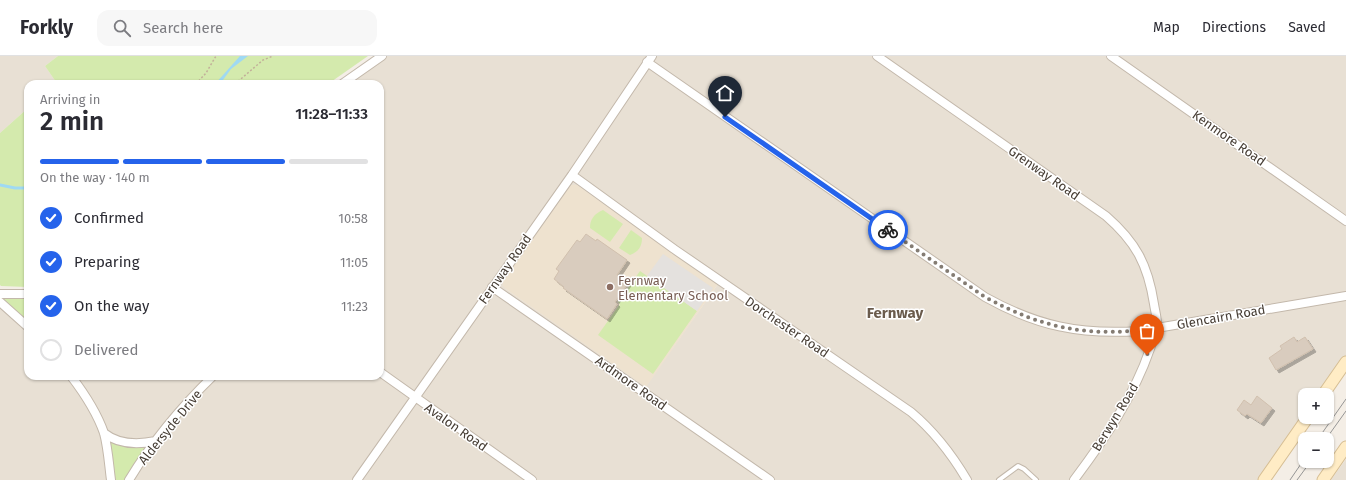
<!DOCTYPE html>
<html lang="en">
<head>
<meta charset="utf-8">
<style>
  :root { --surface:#fff; --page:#f7f7f7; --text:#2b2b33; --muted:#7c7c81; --line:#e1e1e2; --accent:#2563eb }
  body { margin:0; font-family:"Fira Sans",sans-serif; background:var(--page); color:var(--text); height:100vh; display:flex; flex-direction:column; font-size:15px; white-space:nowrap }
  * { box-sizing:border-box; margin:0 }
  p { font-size:13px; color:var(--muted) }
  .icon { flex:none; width:22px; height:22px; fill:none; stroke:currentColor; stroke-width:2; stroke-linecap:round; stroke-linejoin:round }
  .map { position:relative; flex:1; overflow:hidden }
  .details { position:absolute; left:24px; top:24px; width:360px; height:300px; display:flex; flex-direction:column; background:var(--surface); border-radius:12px; box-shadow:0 1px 3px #0004 }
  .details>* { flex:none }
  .controls { position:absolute; left:1298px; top:332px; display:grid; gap:8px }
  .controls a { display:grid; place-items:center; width:36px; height:36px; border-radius:8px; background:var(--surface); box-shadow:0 1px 3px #0004; font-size:20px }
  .pin { position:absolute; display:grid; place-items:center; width:34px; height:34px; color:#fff; margin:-41px -17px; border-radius:50% 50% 50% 0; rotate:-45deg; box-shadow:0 0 4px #0007 }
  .pin .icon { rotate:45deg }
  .courier { position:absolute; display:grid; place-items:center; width:40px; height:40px; margin:-20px; border:3px solid #2563eb; border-radius:50%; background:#fff; color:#222; box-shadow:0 1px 5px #0007 }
  .summary em { font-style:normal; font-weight:600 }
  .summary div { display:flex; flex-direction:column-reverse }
  .summary { display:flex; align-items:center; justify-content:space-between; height:68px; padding:0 16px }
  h1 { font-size:26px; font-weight:600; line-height:30px }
  .bar { display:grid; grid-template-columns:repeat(4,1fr); gap:6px 4px; align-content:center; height:48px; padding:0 16px }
  .bar i { height:5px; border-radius:3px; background:var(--line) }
  .bar .selected { background:var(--accent) }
  .bar p { grid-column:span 4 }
  ol { padding:0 16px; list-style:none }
  li { display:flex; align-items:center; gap:12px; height:44px }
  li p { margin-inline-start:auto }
  li .icon { padding:4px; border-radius:50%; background:var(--accent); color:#fff; stroke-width:4 }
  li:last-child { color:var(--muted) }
  li i { width:22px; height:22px; border:2px solid var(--line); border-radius:50% }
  header { display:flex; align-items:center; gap:24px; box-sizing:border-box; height:56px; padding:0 20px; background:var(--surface); border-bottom:1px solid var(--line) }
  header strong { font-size:19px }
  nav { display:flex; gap:22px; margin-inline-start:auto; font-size:14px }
  .search { width:280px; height:36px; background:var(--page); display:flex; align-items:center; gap:10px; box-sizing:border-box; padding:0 14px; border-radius:12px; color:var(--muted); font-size:15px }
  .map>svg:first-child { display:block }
</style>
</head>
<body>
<header>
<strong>Forkly</strong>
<div class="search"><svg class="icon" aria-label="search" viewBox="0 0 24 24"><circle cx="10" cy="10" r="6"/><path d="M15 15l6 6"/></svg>Search here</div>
<nav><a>Map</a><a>Directions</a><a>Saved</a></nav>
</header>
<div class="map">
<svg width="1346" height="424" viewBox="0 0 1346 424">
  <defs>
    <filter id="shadow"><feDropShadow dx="3" dy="3" stdDeviation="0" flood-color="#0004"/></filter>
  </defs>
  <rect width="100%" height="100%" fill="#f4eee6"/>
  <!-- residential -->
  <path fill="#e8e0d4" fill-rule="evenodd" d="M 0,0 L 58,0 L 45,10 L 56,26 L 54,28 L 28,28 L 28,52 L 0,77 Z
    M 382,0 L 1346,0 L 1346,306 L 1323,339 L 1305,339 L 1305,361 L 1264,424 L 0,424 L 0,238 L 28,238 L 28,320 L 380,320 L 380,28 L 342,28 ZM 571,129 L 577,129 L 718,228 L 646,330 L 506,233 L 503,225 L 567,133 Z
    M 1346,403 L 1346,424 L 1331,424 Z"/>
  <!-- education -->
  <path fill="#eee2cf" d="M 571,129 L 577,129 L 718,228 L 646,331 L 506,233 L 503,230 L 503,225 L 567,133 Z"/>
  <!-- green -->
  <path fill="#d4eaad" d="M 58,0 L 368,0 L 328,28 L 54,28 L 56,26 L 45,10 Z
    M 28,52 L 28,231 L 1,230 L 0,229 L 0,77 Z
    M 603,154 L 623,168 L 610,186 L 590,172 C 590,163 594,158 603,154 Z
    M 631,174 L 642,182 C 642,191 638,196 630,199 L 619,192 Z
    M 640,215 L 697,255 L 653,318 L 598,279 L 620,248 L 618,246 Z
    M 0,238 L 28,238 L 28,271 L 0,246 Z
    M 109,381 L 116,385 L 156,385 L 129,424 L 111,424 Z"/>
  <!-- parking -->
  <path fill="#e4e1de" d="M 663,198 L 713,232 L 697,255 L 647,220 Z"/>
  <!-- water -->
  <path fill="#9fd9f3" d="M 240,0 L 248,0 L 231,13 L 220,28 L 215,28 Z"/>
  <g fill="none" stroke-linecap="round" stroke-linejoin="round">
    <!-- stream -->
    <path stroke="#9fd9f3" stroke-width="3" d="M 0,129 L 15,132 L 28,132"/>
  </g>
  <!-- building -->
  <path fill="#d9ccbe" stroke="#d1c0ae" filter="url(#shadow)" d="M 586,178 L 596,185 L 597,183 L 627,204 L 617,219 L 628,227 L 615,246 L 617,248 L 607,263 L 563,232 L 564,231 L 554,223 L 559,215 L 556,213 L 577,184 L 580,186 Z
    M 1294,281 L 1297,286 L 1305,281 L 1313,293 L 1276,314 L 1269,302 L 1282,293 L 1280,290 Z
    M 1257,340 L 1272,352 L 1261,367 L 1247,358 L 1245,360 L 1237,354 L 1244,344 L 1251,349 Z"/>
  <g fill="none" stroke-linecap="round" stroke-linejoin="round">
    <defs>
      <path id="service" d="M 999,424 L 1018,410 L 1024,413 L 1036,424"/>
      <path id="minor" d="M 877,0 L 1106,160 C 1136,186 1148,209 1154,248 C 1155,255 1158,265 1157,272 C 1156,279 1152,286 1150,293 C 1134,340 1104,384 1074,424
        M 1111,0 L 1346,165
        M 647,6 L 985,241 C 1037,270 1080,279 1139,275 L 1346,240
        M 342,28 L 382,0
        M 572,119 L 674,193 L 911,356 C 935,376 951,397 967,424
        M 492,231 L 770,424
        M 0,238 L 28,238
        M 0,246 L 28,271
        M 380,316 L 532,424
        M 71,320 C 84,337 97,357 104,377 C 108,392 109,409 111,424
        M 104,377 C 119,389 137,389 156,385
        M 129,424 C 152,386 181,351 213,320
        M 357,424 L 572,119 L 652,0"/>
      <path id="secondary" d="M 1323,339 L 1346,306
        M 1264,424 L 1308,361
        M 1323,424 L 1346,391"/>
    </defs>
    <!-- service casing -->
    <use href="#service" stroke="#c3b8ab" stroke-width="6"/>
    <!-- minor casing -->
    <use href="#minor" stroke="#c3b8ab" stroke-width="10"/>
    <!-- secondary casing -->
    <use href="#secondary" stroke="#d6be94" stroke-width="13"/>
    <!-- path -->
    <path stroke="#c2b099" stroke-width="1.5" stroke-dasharray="2 2" stroke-linecap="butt" d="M 196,28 L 206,17 L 216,0
      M 235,28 L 263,4 L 273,0"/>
    <!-- service -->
    <use href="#service" stroke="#fff" stroke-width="4"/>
    <!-- minor -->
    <use href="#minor" stroke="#fff" stroke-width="8"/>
    <!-- secondary -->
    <use href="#secondary" stroke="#ffecc5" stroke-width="11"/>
    <!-- tram -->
    <path stroke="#969696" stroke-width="1" d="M 1318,383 L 1346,343
      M 1326,383 L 1346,355
      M 1290,424 L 1305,402
      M 1297,424 L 1311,405"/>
  </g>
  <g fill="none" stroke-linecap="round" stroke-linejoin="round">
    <!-- done -->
    <path stroke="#847c73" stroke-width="4" stroke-dasharray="0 7.2" d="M 888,174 L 985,241 C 1043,273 1091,282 1157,272 L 1147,299"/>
    <!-- route -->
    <path stroke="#2563eb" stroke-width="5" d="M 725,61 L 888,174"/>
  </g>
  <!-- markers -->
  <circle fill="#8d6e63" stroke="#fff" stroke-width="1.5" cx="610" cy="231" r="4"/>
  <g text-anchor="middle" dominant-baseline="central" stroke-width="3" stroke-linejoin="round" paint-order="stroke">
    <!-- street labels -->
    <g font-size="13" fill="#473e35" stroke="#fff">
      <text transform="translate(1229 82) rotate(35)">Kenmore Road</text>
      <text transform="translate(1044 117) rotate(35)">Grenway Road</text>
      <text transform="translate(505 213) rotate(-55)">Fernway Road</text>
      <text transform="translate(1221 261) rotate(-10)">Glencairn Road</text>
      <text transform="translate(787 271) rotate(34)">Dorchester Road</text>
      <text transform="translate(631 327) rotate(35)">Ardmore Road</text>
      <text transform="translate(1115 361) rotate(-59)">Berwyn Road</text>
      <text transform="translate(170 371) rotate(-51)">Aldersyde Drive</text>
      <text transform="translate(456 371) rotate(35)">Avalon Road</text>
    </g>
    <!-- education labels -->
    <g font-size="13" fill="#785e54" stroke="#fff" text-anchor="start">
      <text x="618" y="224">Fernway<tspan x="618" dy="15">Elementary School</tspan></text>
    </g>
    <!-- quarter labels -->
    <g font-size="15" font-weight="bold" fill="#6a5b4c" stroke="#fff">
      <text x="895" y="257">Fernway</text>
    </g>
  </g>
</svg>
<div class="controls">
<a>+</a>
<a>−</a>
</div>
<div class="pin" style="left:1147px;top:299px;background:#ea580c"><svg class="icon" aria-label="bag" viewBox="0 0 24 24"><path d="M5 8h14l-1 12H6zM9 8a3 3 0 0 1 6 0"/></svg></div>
<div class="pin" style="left:725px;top:61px;background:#1f2937"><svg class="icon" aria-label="home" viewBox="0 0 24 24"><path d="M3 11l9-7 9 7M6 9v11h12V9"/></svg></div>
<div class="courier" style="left:888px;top:174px"><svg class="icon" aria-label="bike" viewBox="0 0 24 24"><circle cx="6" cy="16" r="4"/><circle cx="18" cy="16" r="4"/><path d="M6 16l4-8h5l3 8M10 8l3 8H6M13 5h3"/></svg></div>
<section class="details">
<div class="summary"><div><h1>2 min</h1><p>Arriving in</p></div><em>11:28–11:33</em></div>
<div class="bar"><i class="selected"></i><i class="selected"></i><i class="selected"></i><i></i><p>On the way · 140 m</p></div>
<ol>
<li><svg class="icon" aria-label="check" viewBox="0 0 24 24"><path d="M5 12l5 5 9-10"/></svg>Confirmed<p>10:58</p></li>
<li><svg class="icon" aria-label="check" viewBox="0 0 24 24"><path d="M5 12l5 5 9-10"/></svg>Preparing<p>11:05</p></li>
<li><svg class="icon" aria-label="check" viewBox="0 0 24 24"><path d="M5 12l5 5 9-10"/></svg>On the way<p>11:23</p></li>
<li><i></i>Delivered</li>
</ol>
</section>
</div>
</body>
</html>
